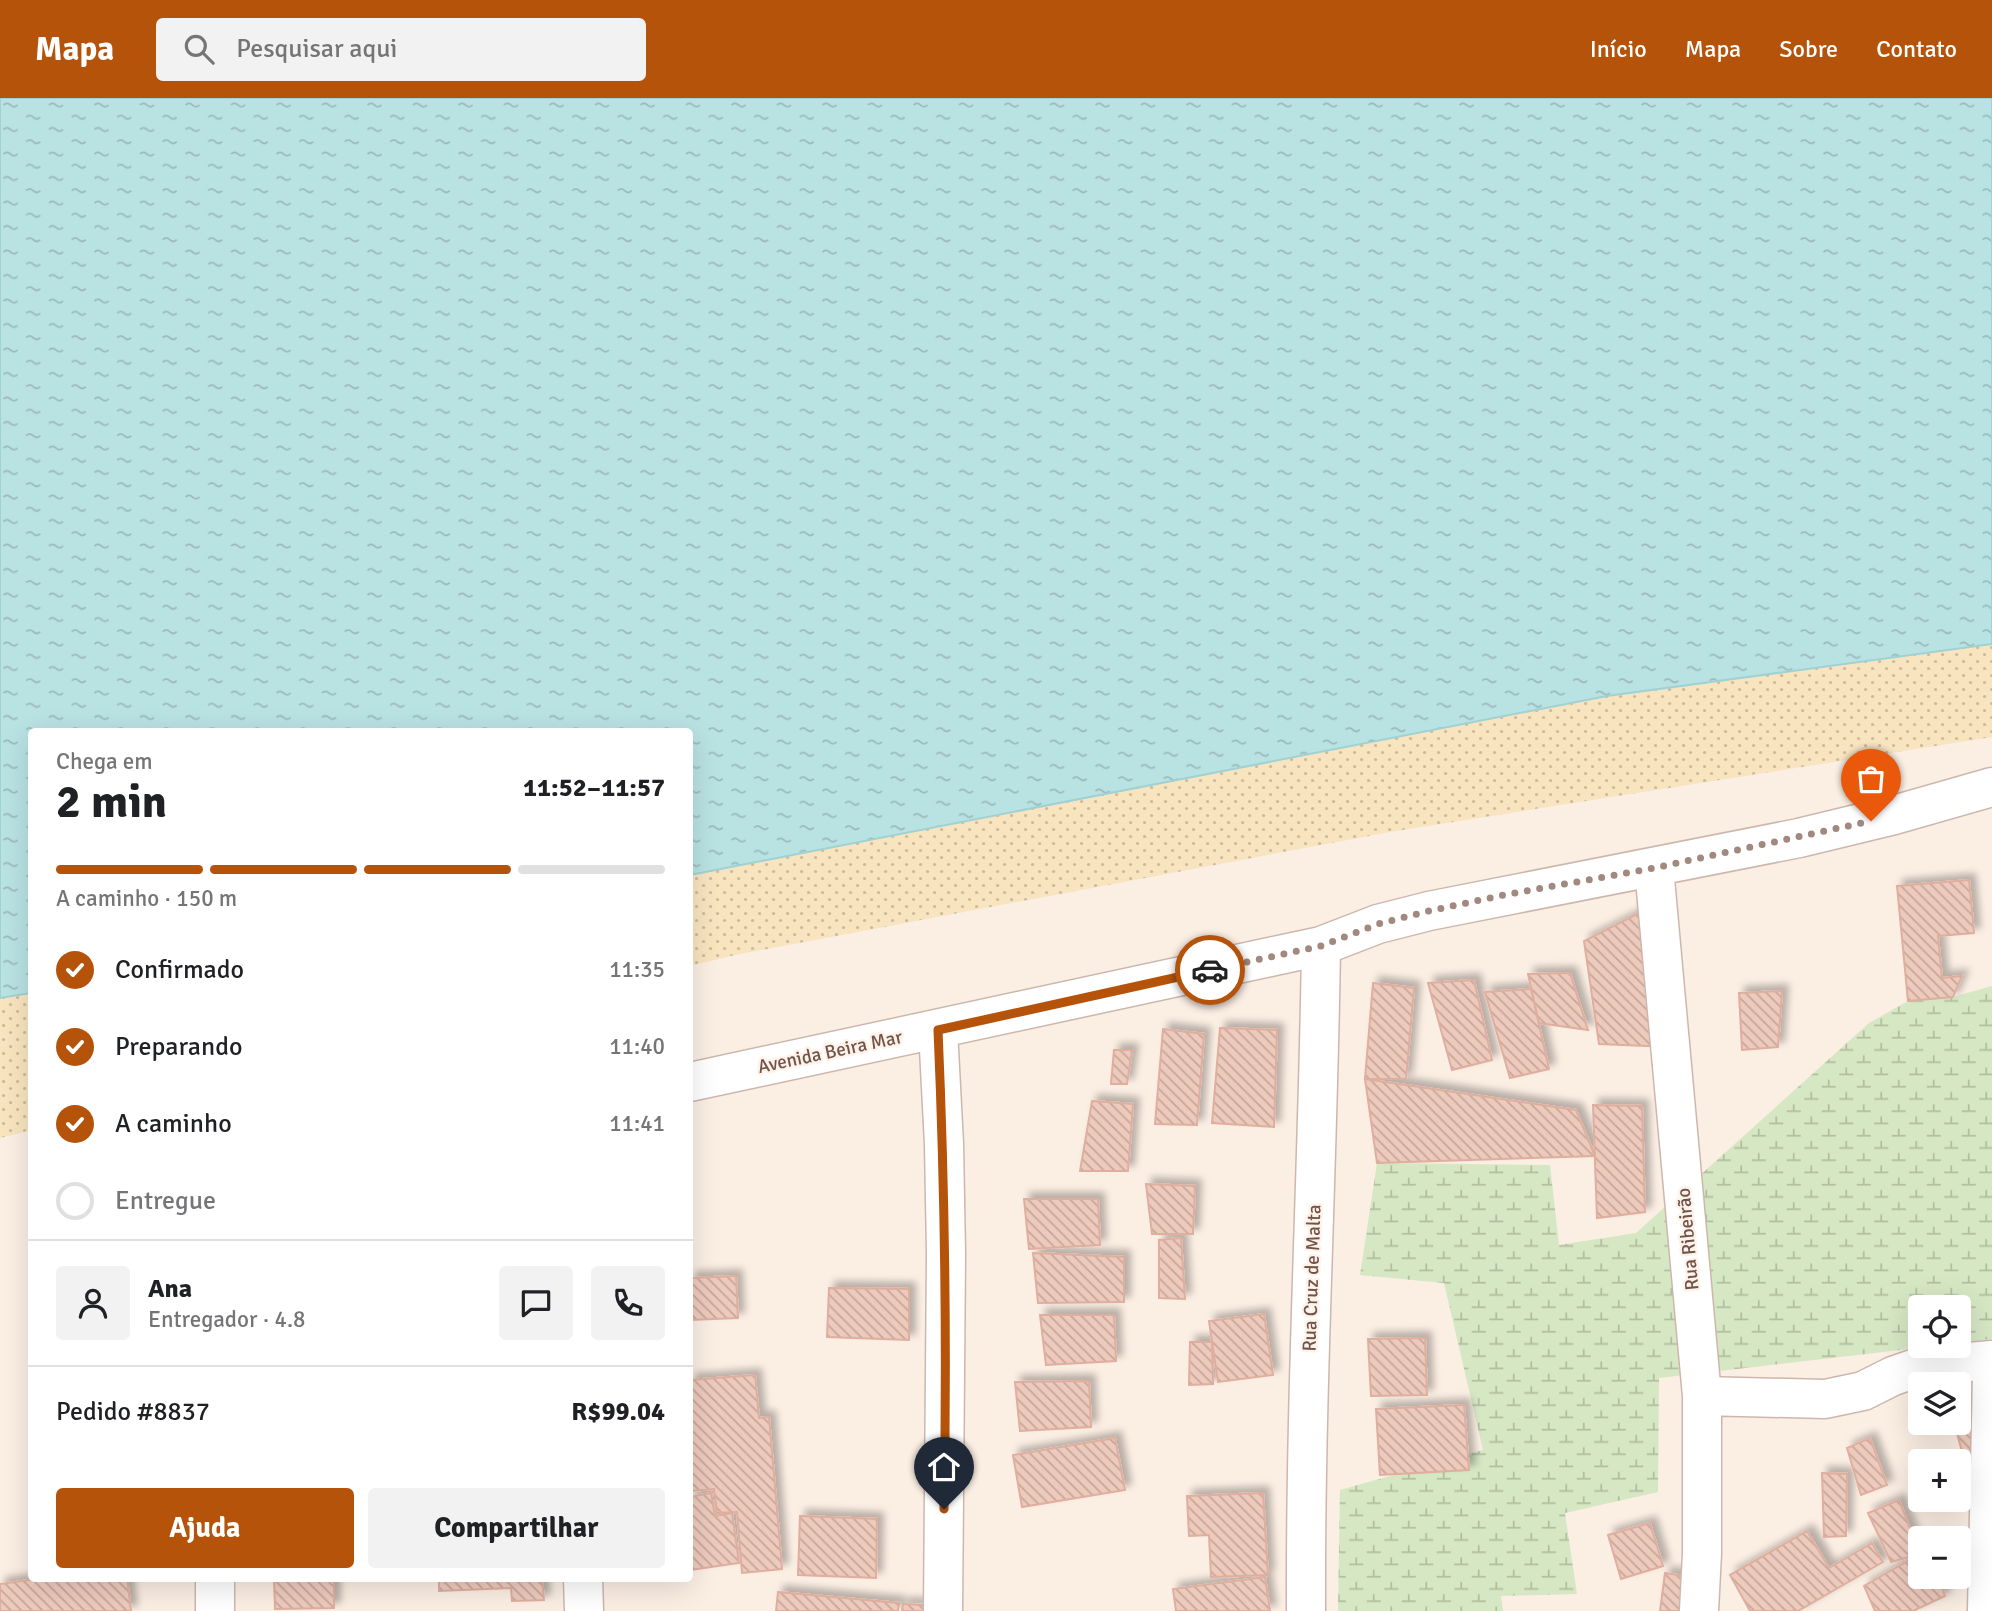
<!DOCTYPE html>
<html lang="pt">
<head>
<meta charset="utf-8">
<style>
  :root { --surface:#fff; --page:#f2f2f2; --text:#202124; --muted:#757577; --line:#e0e0e0; --accent:#b45309 }
  body { margin:0; font-family:Signika,sans-serif; background:var(--page); color:var(--text); height:100vh; display:flex; flex-direction:column; font-size:26px; white-space:nowrap }
  * { box-sizing:border-box; margin:0 }
  p { font-size:23px; color:var(--muted) }
  .icon { flex:none; width:38px; height:38px; fill:none; stroke:currentColor; stroke-width:2; stroke-linecap:round; stroke-linejoin:round }
  .map { position:relative; flex:1; overflow:hidden }
  .sheet { position:absolute; left:28px; top:630px; width:665px; height:854px; display:flex; flex-direction:column; background:var(--surface); border-radius:7px; box-shadow:0 7px 28px #0002 }
  .sheet>* { flex:none }
  .controls { position:absolute; left:1908px; top:1197px; display:grid; gap:14px }
  .controls a { display:grid; place-items:center; width:63px; height:63px; border-radius:7px; background:var(--surface); box-shadow:0 7px 28px #0002; font-size:35px }
  .pin { position:absolute; display:grid; place-items:center; width:60px; height:60px; color:#fff; margin:-72px -30px; border-radius:50% 50% 50% 0; rotate:-45deg; box-shadow:0 0 7px #0007 }
  .pin .icon { rotate:45deg }
  .courier { position:absolute; display:grid; place-items:center; width:70px; height:70px; margin:-35px; border:5px solid #b45309; border-radius:50%; background:#fff; color:#222; box-shadow:0 2px 9px #0007 }
  .overview em { font-style:normal; font-weight:700 }
  .overview div { display:flex; flex-direction:column-reverse }
  .overview { display:flex; align-items:center; justify-content:space-between; height:119px; padding:0 28px }
  h1 { font-size:46px; font-weight:700; line-height:52px }
  .bar { display:grid; grid-template-columns:repeat(4,1fr); gap:10px 7px; align-content:center; height:84px; padding:0 28px }
  .bar i { height:9px; border-radius:5px; background:var(--line) }
  .bar .selected { background:var(--accent) }
  .bar p { grid-column:span 4 }
  .line { display:flex; align-items:center; gap:18px; padding:0 28px; border-top:2px solid var(--line) }
  .line div { flex:1 }
  .round { display:grid; place-items:center; flex:none; width:74px; height:74px; border-radius:7px; background:var(--page) }
  ol { padding:0 28px; list-style:none }
  li { display:flex; align-items:center; gap:21px; height:77px }
  li p { margin-inline-start:auto }
  li .icon { padding:7px; border-radius:50%; background:var(--accent); color:#fff; stroke-width:4 }
  li:last-child { color:var(--muted) }
  li i { width:38px; height:38px; border:4px solid var(--line); border-radius:50% }
  .action { display:flex; gap:14px; margin-top:auto; padding:14px 28px }
  .action a { flex:1; height:80px; border-radius:7px; background:var(--accent); color:#fff; font-size:28px; font-weight:700; line-height:80px; text-align:center }
  .action a+a { background:var(--page); color:var(--text) }
  header { display:flex; align-items:center; gap:42px; box-sizing:border-box; height:98px; padding:0 35px; background:var(--accent); color:#fff }
  header strong { font-size:33px }
  nav { display:flex; gap:38px; margin-inline-start:auto; font-size:24px }
  .search { width:490px; height:63px; background:var(--page); display:flex; align-items:center; gap:18px; box-sizing:border-box; padding:0 24px; border-radius:7px; color:var(--muted); font-size:26px }
  .map>svg:first-child { display:block }
</style>
</head>
<body>
<header>
<strong>Mapa</strong>
<div class="search"><svg class="icon" aria-label="search" viewBox="0 0 24 24"><circle cx="10" cy="10" r="6"/><path d="M15 15l6 6"/></svg>Pesquisar aqui</div>
<nav><a>Início</a><a>Mapa</a><a>Sobre</a><a>Contato</a></nav>
</header>
<div class="map">
<svg width="1992" height="1513" viewBox="0 0 1992 1513">
  <defs>
    <pattern id="wetland-marsh" width="20" height="14" patternUnits="userSpaceOnUse" patternTransform="scale(1.75)"><rect width="20" height="14" fill="#d6e7c3"/><path d="M1 5h8M5 5V1M11 12h8M15 12V8" fill="none" stroke="#b2bea0"/></pattern>
    <pattern id="sand-dots" width="8" height="8" patternUnits="userSpaceOnUse" patternTransform="scale(1.75)"><rect width="8" height="8" fill="#f8e4bf"/><path d="M2 2h.1M6 6h.1" fill="none" stroke="#cdbb9d" stroke-width="1.8" stroke-linecap="round"/></pattern>
    <pattern id="water-ripples" width="26" height="14" patternUnits="userSpaceOnUse" patternTransform="scale(1.75)"><rect width="26" height="14" fill="#b9e2e3"/><path d="M2 4q2-2 4 0t4 0M15 11q2-2 4 0t4 0" fill="none" stroke="#9bbaba"/></pattern>
    <pattern id="building-back-hatch" width="6" height="6" patternUnits="userSpaceOnUse" patternTransform="scale(1.75)"><rect width="6" height="6" fill="#eecabc"/><path d="M-1 5l2 2M0 0l6 6M5-1l2 2" fill="none" stroke="#c5a79b"/></pattern>
    <filter id="shadow"><feDropShadow dx="6" dy="-6" stdDeviation="3.5" flood-color="#0004"/></filter>
  </defs>
  <rect width="100%" height="100%" fill="#fbeee3"/>
  <!-- wetland -->
  <path fill="url(#wetland-marsh)" d="M 1992,888 L 1992,1241 L 1958,1245 L 1958,1209 L 1920,1209 L 1920,1248 L 1935,1248 L 1659,1280 L 1658,1394 L 1565,1415 L 1577,1496 L 1501,1498 L 1503,1513 L 1338,1513 L 1340,1392 L 1483,1352 L 1444,1185 L 1360,1177 L 1377,1065 L 1550,1067 L 1559,1147 L 1636,1135 L 1869,925 L 1908,903 L 1953,899 Z"/>
  <!-- sand -->
  <path fill="url(#sand-dots)" d="M 1992,546 L 1992,639 L 1390,734 L 735,857 L 690,868 L 690,777 L 1607,598 Z
    M 31,895 L 31,1032 L 0,1040 L 0,900 Z"/>
  <!-- water -->
  <path fill="url(#water-ripples)" stroke="#a0d2d4" stroke-width="2" d="M 0,0 L 1992,0 L 1992,546 L 1607,598 L 690,777 L 690,634 L 32,634 L 31,895 L 0,900 Z"/>
  <!-- building -->
  <path fill="url(#building-back-hatch)" stroke="#e0ae9e" stroke-width="2" filter="url(#shadow)" d="M 1969,782 L 1974,835 L 1938,838 L 1942,880 L 1962,878 L 1953,899 L 1908,903 L 1897,788 Z
    M 1639,815 L 1670,949 L 1599,946 L 1584,843 Z
    M 1570,875 L 1588,932 L 1539,925 L 1528,876 Z
    M 1474,882 L 1492,962 L 1452,972 L 1428,885 Z
    M 1373,885 L 1414,890 L 1406,981 L 1365,981 Z
    M 1531,891 L 1549,971 L 1510,980 L 1485,894 Z
    M 1782,893 L 1778,949 L 1742,952 L 1739,895 Z
    M 1220,930 L 1277,932 L 1274,1029 L 1212,1025 Z
    M 1163,931 L 1204,936 L 1197,1027 L 1155,1026 Z
    M 1114,952 L 1132,952 L 1127,986 L 1111,986 Z
    M 1365,981 L 1576,1012 L 1595,1058 L 1377,1065 Z
    M 1092,1003 L 1133,1006 L 1128,1073 L 1080,1073 Z
    M 1593,1007 L 1642,1008 L 1645,1114 L 1597,1120 Z
    M 1146,1086 L 1195,1088 L 1193,1136 L 1152,1136 Z
    M 1024,1101 L 1098,1101 L 1100,1147 L 1029,1151 Z
    M 1181,1140 L 1185,1201 L 1159,1200 L 1159,1142 Z
    M 1033,1155 L 1124,1159 L 1124,1204 L 1038,1205 Z
    M 736,1178 L 738,1220 L 690,1222 L 690,1180 Z
    M 829,1190 L 909,1191 L 909,1242 L 827,1239 Z
    M 1264,1216 L 1273,1277 L 1218,1284 L 1209,1223 Z
    M 1040,1217 L 1114,1217 L 1116,1263 L 1046,1267 Z
    M 1425,1240 L 1427,1297 L 1371,1298 L 1368,1241 Z
    M 1190,1244 L 1212,1244 L 1213,1286 L 1189,1287 Z
    M 755,1277 L 759,1320 L 769,1319 L 782,1471 L 742,1475 L 737,1414 L 717,1415 L 714,1391 L 690,1393 L 690,1282 Z
    M 1089,1283 L 1091,1329 L 1020,1333 L 1015,1284 Z
    M 1464,1307 L 1469,1372 L 1380,1377 L 1376,1311 Z
    M 1982,1317 L 1983,1364 L 1965,1364 L 1954,1325 Z
    M 1115,1340 L 1125,1392 L 1022,1409 L 1013,1357 Z
    M 1870,1340 L 1887,1387 L 1861,1397 L 1847,1350 Z
    M 1982,1372 L 1976,1405 L 1938,1409 L 1934,1402 L 1958,1402 L 1958,1378 Z
    M 1822,1375 L 1847,1376 L 1846,1438 L 1824,1439 Z
    M 711,1395 L 715,1418 L 732,1415 L 739,1465 L 690,1472 L 690,1399 Z
    M 1263,1395 L 1268,1477 L 1211,1479 L 1209,1437 L 1189,1438 L 1187,1398 Z
    M 1899,1402 L 1920,1456 L 1891,1464 L 1868,1415 Z
    M 800,1418 L 877,1421 L 876,1480 L 798,1477 Z
    M 1650,1425 L 1663,1468 L 1621,1481 L 1608,1437 Z
    M 1807,1433 L 1829,1470 L 1872,1445 L 1883,1464 L 1798,1513 L 1750,1513 L 1730,1477 Z
    M 1920,1456 L 1920,1479 L 1938,1479 L 1945,1498 L 1913,1513 L 1875,1513 L 1864,1488 Z
    M 1665,1475 L 1685,1478 L 1681,1513 L 1660,1513 Z
    M 1265,1479 L 1270,1513 L 1176,1513 L 1173,1491 Z
    M 44,1480 L 127,1480 L 131,1513 L 0,1513 L 0,1486 Z
    M 274,1480 L 334,1480 L 334,1510 L 275,1511 Z
    M 439,1480 L 542,1480 L 544,1502 L 512,1503 L 511,1490 L 439,1493 Z
    M 778,1494 L 899,1505 L 898,1513 L 776,1513 Z
    M 903,1506 L 924,1507 L 924,1513 L 902,1513 Z"/>
  <g fill="none" stroke-linecap="round" stroke-linejoin="round">
    <defs>
      <path id="minor" d="M 1654,770 L 1702,1298 L 1702,1455 L 1699,1513
        M 938,932 L 944,1046 L 946,1156 L 943,1513
        M 690,984 L 1321,848 L 1378,826 L 1429,813 L 1799,740 L 1894,717 L 1992,689
        M 1702,1298 L 1825,1301 L 1863,1293 L 1893,1278 L 1922,1268 L 1992,1262
        M 583,1480 L 584,1513
        M 215,1513 L 215,1480
        M 1306,1513 C 1305,1291 1318,1070 1321,848
        M 1987,1513 L 1992,1275"/>
    </defs>
    <!-- minor casing -->
    <use href="#minor" stroke="#cdb7ad" stroke-width="41"/>
    <!-- minor -->
    <use href="#minor" stroke="#fff" stroke-width="38"/>
  </g>
  <g fill="none" stroke-linecap="round" stroke-linejoin="round">
    <!-- done -->
    <path stroke="#a18980" stroke-width="7" stroke-dasharray="0 12.6" d="M 1210,872 L 1321,848 L 1378,826 L 1429,813 L 1504,797 L 1654,770 L 1871,723"/>
    <!-- route -->
    <path stroke="#b45309" stroke-width="9" d="M 944,1411 C 947,1251 945,1092 938,932 L 1210,872"/>
  </g>
  <g text-anchor="middle" dominant-baseline="central" stroke-width="5" stroke-linejoin="round" paint-order="stroke">
    <!-- street labels -->
    <g font-size="19" fill="#71534b" stroke="#fef3e9">
      <text transform="translate(830 954) rotate(-12)">Avenida Beira Mar</text>
      <text transform="translate(1688 1141) rotate(-95)">Rua Ribeirão</text>
      <text transform="translate(1312 1180) rotate(-88)">Rua Cruz de Malta</text>
    </g>
  </g>
</svg>
<div class="controls">
<a><svg class="icon" aria-label="locate" viewBox="0 0 24 24"><circle cx="12" cy="12" r="6"/><path d="M12 2v4M12 18v4M2 12h4M18 12h4"/></svg></a>
<a><svg class="icon" aria-label="layers" viewBox="0 0 24 24"><path d="M12 4l9 5-9 5-9-5zM3 14l9 5 9-5"/></svg></a>
<a>+</a>
<a>−</a>
</div>
<div class="pin" style="left:1871px;top:723px;background:#ea580c"><svg class="icon" aria-label="bag" viewBox="0 0 24 24"><path d="M5 8h14l-1 12H6zM9 8a3 3 0 0 1 6 0"/></svg></div>
<div class="pin" style="left:944px;top:1411px;background:#1f2937"><svg class="icon" aria-label="home" viewBox="0 0 24 24"><path d="M3 11l9-7 9 7M6 9v11h12V9"/></svg></div>
<div class="courier" style="left:1210px;top:872px"><svg class="icon" aria-label="car" viewBox="0 0 24 24"><path d="M5 17H2v-5l4-1 3-4h7l3 4 3 1v5h-3M9 17h6M6 11h13"/><circle cx="7" cy="17" r="2"/><circle cx="17" cy="17" r="2"/></svg></div>
<section class="sheet">
<div class="overview"><div><h1>2 min</h1><p>Chega em</p></div><em>11:52–11:57</em></div>
<div class="bar"><i class="selected"></i><i class="selected"></i><i class="selected"></i><i></i><p>A caminho · 150 m</p></div>
<ol>
<li><svg class="icon" aria-label="check" viewBox="0 0 24 24"><path d="M5 12l5 5 9-10"/></svg>Confirmado<p>11:35</p></li>
<li><svg class="icon" aria-label="check" viewBox="0 0 24 24"><path d="M5 12l5 5 9-10"/></svg>Preparando<p>11:40</p></li>
<li><svg class="icon" aria-label="check" viewBox="0 0 24 24"><path d="M5 12l5 5 9-10"/></svg>A caminho<p>11:41</p></li>
<li><i></i>Entregue</li>
</ol>
<div class="line" style="height:126px"><a class="round"><svg class="icon" aria-label="person" viewBox="0 0 24 24"><circle cx="12" cy="8" r="4"/><path d="M4 21q1-7 8-7t8 7"/></svg></a><div><b>Ana</b><p>Entregador · 4.8</p></div><a class="round"><svg class="icon" aria-label="chat" viewBox="0 0 24 24"><path d="M4 5h16v11H9l-5 4z"/></svg></a><a class="round"><svg class="icon" aria-label="phone" viewBox="0 0 24 24"><path d="M5 4h4l2 5-3 2q2 4 5 5l2-3 5 2v4C11 20 4 13 5 4z"/></svg></a></div>
<div class="line" style="height:91px"><div>Pedido #8837</div><b>R$99.04</b></div>
<div class="action"><a>Ajuda</a><a>Compartilhar</a></div>
</section>
</div>
</body>
</html>
